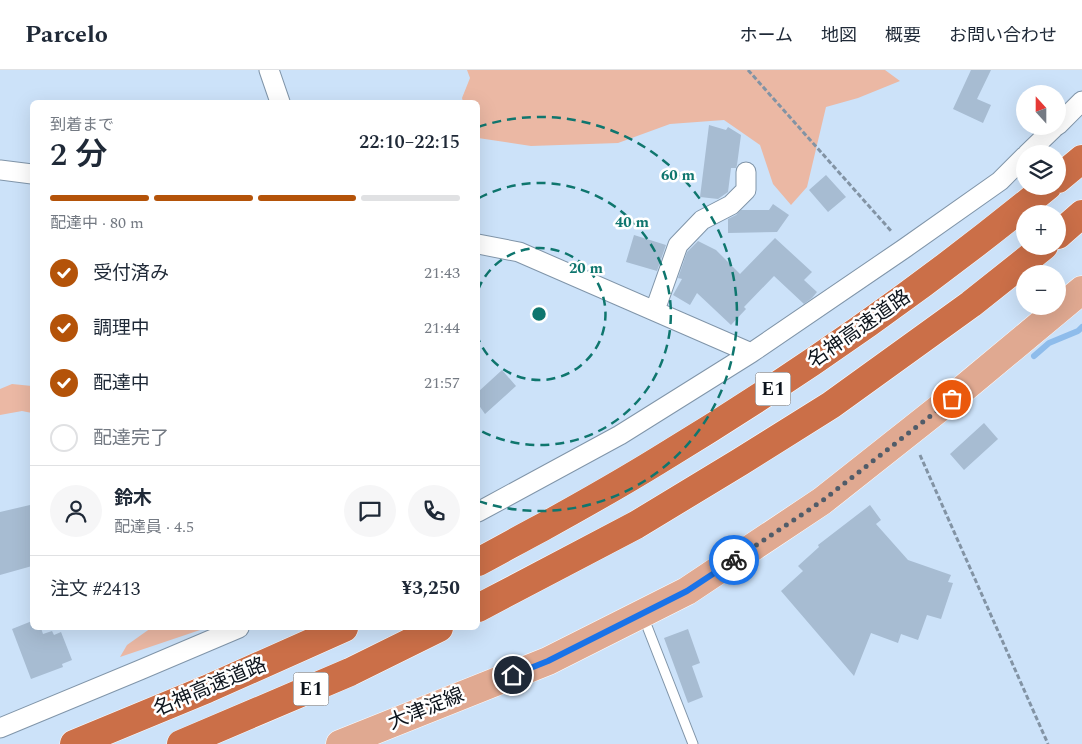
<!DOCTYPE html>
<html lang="ja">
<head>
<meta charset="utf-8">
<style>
  :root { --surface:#fff; --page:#f6f6f7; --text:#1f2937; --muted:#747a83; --line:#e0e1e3; --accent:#b45309 }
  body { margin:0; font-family:Spectral,"Noto Sans JP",serif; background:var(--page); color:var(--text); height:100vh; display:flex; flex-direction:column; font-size:19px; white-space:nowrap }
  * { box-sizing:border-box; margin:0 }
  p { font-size:16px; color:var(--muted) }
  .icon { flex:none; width:28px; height:28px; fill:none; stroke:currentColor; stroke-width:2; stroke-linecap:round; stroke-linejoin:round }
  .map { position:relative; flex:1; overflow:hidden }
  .drawer { position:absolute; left:30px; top:30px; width:450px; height:530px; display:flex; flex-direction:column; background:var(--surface); border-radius:8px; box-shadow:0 5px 20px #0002 }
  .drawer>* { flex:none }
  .needle { width:32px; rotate:339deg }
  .controls { position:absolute; left:1016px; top:15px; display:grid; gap:10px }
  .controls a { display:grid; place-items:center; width:50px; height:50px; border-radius:50%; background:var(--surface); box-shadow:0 5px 20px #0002; font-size:25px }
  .pin { position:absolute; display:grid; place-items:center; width:42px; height:42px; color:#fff; margin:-21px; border:2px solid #fff; border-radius:50%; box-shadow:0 1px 5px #0007 }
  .courier { position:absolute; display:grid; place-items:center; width:50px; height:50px; margin:-25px; border:4px solid #1a73e8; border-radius:50%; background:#fff; color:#222; box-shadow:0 1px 6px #0007 }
  .head em { font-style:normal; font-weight:600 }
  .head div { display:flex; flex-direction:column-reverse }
  .head { display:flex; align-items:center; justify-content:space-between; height:85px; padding:0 20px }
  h1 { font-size:32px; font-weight:600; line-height:38px }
  .bar { display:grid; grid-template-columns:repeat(4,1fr); gap:8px 5px; align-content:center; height:60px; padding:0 20px }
  .bar i { height:6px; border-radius:4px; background:var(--line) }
  .bar .current { background:var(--accent) }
  .bar p { grid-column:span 4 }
  .line { display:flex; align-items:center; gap:12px; padding:0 20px; border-top:1px solid var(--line) }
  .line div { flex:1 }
  .round { display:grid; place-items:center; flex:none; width:52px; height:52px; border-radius:26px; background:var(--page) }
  ol { padding:0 20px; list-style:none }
  li { display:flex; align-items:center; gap:15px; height:55px }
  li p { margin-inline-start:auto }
  li .icon { padding:5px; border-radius:50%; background:var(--accent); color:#fff; stroke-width:4 }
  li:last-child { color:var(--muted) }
  li i { width:28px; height:28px; border:2px solid var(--line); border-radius:50% }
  header { display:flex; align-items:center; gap:30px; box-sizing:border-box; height:70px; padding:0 25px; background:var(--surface); border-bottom:1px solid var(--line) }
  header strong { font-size:24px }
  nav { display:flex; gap:28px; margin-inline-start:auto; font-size:18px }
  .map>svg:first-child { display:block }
</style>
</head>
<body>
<header>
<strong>Parcelo</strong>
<nav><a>ホーム</a><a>地図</a><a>概要</a><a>お問い合わせ</a></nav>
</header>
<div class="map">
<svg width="1082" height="674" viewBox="0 0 1082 674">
  <rect width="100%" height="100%" fill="#cce2f9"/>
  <!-- green -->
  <path fill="#ebb8a4" d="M 467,0 L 885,0 L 900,11 L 858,28 L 826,37 L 807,117 L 791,135 L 773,114 L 760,75 L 724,50 L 670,54 L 618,73 L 531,76 L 478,68 L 478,32 L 463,32 L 462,28 L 470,8 Z
    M 12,314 L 32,316 L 32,343 L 22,341 L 0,345 L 0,319 Z
    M 151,558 L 206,558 L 120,587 L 127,575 Z"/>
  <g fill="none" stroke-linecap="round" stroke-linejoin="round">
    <!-- stream -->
    <path stroke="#8ebceb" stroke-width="6" d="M 1034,286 L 1049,273 L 1078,261 L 1082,257"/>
  </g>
  <!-- building -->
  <path fill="#a7bcd2" d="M 971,0 L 991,0 L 977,29 L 991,35 L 983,53 L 953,39 Z
    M 709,55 L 726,60 L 728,57 L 741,65 L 737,95 L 736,98 L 731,98 L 728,122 L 718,129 L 700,127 Z
    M 826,105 L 846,127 L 828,142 L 809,120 Z
    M 773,134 L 789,145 L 777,162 L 728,163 L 728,149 L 736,145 L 741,140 L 769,140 Z
    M 634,165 L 666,175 L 657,201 L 626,192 Z
    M 775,168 L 812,202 L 804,210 L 817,222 L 812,228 L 804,234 L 774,206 L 744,237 L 746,239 L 731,255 L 697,223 L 690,235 L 673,225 L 682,209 L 678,208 L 687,182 L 698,171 L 716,180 L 740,204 Z
    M 502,300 L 516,316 L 485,344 L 478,334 L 478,322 Z
    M 984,353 L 998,369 L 964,400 L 950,384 Z
    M 30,435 L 32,444 L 32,496 L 0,505 L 0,442 Z
    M 870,435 L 881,450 L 876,454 L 908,490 L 951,505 L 948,512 L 953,513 L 941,549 L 927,545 L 918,570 L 901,564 L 898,573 L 871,563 L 854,606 L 781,521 L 803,501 L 798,496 L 819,477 L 818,475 Z
    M 32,551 L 32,558 L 41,558 L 43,564 L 52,561 L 54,565 L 61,562 L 72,590 L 62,594 L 63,597 L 31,609 L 12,559 Z
    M 688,559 L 700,593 L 692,596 L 703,627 L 688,633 L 664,568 Z"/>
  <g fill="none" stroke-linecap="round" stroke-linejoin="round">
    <defs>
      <path id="lane" d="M 643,546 L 693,674"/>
      <path id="street" d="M 269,0 L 280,32
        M 1058,55 L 1082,31
        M 1027,84 L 1056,56
        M 0,100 L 32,104
        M 478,174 L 519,182 L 751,283
        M 655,240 L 678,175 L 702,150 L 731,135 L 746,120 L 746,102
        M 478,442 L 620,365 L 751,283 L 905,178 L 1000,111 L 1025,86
        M 0,658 L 140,600 L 239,558"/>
      <path id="primary" d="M 340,674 L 548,591 L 687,521 L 822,431 L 951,329 L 1082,220"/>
      <path id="highway" d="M 1058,109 L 1082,89
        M 1058,165 L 1082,144
        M 478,492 C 499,481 520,469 541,458 C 581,436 620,414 659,390 C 795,308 925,217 1048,116
        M 478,538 L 636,455 L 740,392 L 831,335 L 971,234 L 1044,176
        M 74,674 L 207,619 L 344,558
        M 181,674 L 350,602 L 439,558"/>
    </defs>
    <!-- lane casing -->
    <use href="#lane" stroke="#8095a9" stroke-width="11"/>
    <!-- street casing -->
    <use href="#street" stroke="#8095a9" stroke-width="21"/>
    <!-- primary casing -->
    <use href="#primary" stroke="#fff" stroke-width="29"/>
    <!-- highway casing -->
    <use href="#highway" stroke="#fff" stroke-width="29"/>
    <!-- path -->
    <path stroke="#8293a4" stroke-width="3" stroke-dasharray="5 2.5" stroke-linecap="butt" d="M 748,0 L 892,162
      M 920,385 L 1048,674"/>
    <!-- lane -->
    <use href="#lane" stroke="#fff" stroke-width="9"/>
    <!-- street -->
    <use href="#street" stroke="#fff" stroke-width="19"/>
    <!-- primary -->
    <use href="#primary" stroke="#e0a991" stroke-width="28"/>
    <!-- highway -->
    <use href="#highway" stroke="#cb6f48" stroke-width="28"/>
  </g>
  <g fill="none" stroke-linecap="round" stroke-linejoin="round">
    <!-- done -->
    <path stroke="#505c69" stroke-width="5" stroke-dasharray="0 9" d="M 734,490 L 822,431 L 952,329"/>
    <!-- route -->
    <path stroke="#1a73e8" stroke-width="6" d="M 513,605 L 548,591 L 687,521 L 734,490"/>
  </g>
  <!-- distance rings -->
  <g fill="none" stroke="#0f766e" stroke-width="2.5" stroke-dasharray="9 6">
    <path d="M478 220A66 66 0 1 1 478 268"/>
    <path d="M479 128A131 131 0 1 1 479 360"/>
    <path d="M478 57A197 197 0 1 1 478 431"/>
  </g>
  <g text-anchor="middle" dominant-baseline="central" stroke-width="5" stroke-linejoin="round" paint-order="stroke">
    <!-- shield labels -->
    <g fill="#fff" stroke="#565a60" stroke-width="1">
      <rect x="755.5" y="302.5" width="35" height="33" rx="4"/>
      <rect x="293.5" y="602.5" width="35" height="33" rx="4"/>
    </g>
    <g font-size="19" font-weight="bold" fill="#0d141c">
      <text x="773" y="319">E1</text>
      <text x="311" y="619">E1</text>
    </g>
    <!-- street labels -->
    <g font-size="20" fill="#0d141c" stroke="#fff">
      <text transform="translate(859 259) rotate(-35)">名神高速道路</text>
      <text transform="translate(210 617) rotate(-23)">名神高速道路</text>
      <text transform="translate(426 639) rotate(-22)">大津淀線</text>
    </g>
  </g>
  <circle cx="539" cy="244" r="8" fill="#0f766e" stroke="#fff" stroke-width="2.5"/>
  <g font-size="15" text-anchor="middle" font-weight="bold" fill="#0f766e" stroke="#fff" stroke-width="5" stroke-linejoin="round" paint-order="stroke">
    <text x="678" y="110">60 m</text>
    <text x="632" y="157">40 m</text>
    <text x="586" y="203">20 m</text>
  </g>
</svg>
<div class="controls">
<a><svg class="needle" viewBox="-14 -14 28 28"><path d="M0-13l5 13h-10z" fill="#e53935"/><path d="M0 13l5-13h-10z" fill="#747a83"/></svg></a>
<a><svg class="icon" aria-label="layers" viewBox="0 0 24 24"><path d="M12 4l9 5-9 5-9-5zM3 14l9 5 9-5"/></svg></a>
<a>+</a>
<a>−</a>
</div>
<div class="pin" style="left:952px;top:329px;background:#ea580c"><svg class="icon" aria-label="bag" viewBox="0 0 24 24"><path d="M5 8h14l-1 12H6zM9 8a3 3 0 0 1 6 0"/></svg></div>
<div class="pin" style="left:513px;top:605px;background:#1f2937"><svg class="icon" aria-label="home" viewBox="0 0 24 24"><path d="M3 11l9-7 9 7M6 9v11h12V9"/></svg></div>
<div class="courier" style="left:734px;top:490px"><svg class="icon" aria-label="bike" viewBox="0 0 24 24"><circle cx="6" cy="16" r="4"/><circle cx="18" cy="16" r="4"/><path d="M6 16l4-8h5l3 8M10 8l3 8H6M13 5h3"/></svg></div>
<section class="drawer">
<div class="head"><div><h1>2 分</h1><p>到着まで</p></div><em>22:10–22:15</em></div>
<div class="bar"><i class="current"></i><i class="current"></i><i class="current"></i><i></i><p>配達中 · 80 m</p></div>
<ol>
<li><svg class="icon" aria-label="check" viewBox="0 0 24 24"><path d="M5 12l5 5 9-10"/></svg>受付済み<p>21:43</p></li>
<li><svg class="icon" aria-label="check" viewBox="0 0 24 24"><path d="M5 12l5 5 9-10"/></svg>調理中<p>21:44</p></li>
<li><svg class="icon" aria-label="check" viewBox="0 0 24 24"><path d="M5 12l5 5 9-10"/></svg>配達中<p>21:57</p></li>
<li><i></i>配達完了</li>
</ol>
<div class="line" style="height:90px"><a class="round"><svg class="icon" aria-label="person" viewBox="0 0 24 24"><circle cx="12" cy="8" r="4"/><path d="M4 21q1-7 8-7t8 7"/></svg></a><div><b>鈴木</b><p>配達員 · 4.5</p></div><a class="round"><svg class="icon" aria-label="chat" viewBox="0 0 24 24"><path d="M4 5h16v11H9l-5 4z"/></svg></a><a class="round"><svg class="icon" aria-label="phone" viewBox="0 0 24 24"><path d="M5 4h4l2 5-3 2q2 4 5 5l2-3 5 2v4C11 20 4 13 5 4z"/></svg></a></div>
<div class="line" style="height:65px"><div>注文 #2413</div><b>¥3,250</b></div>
</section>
</div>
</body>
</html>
